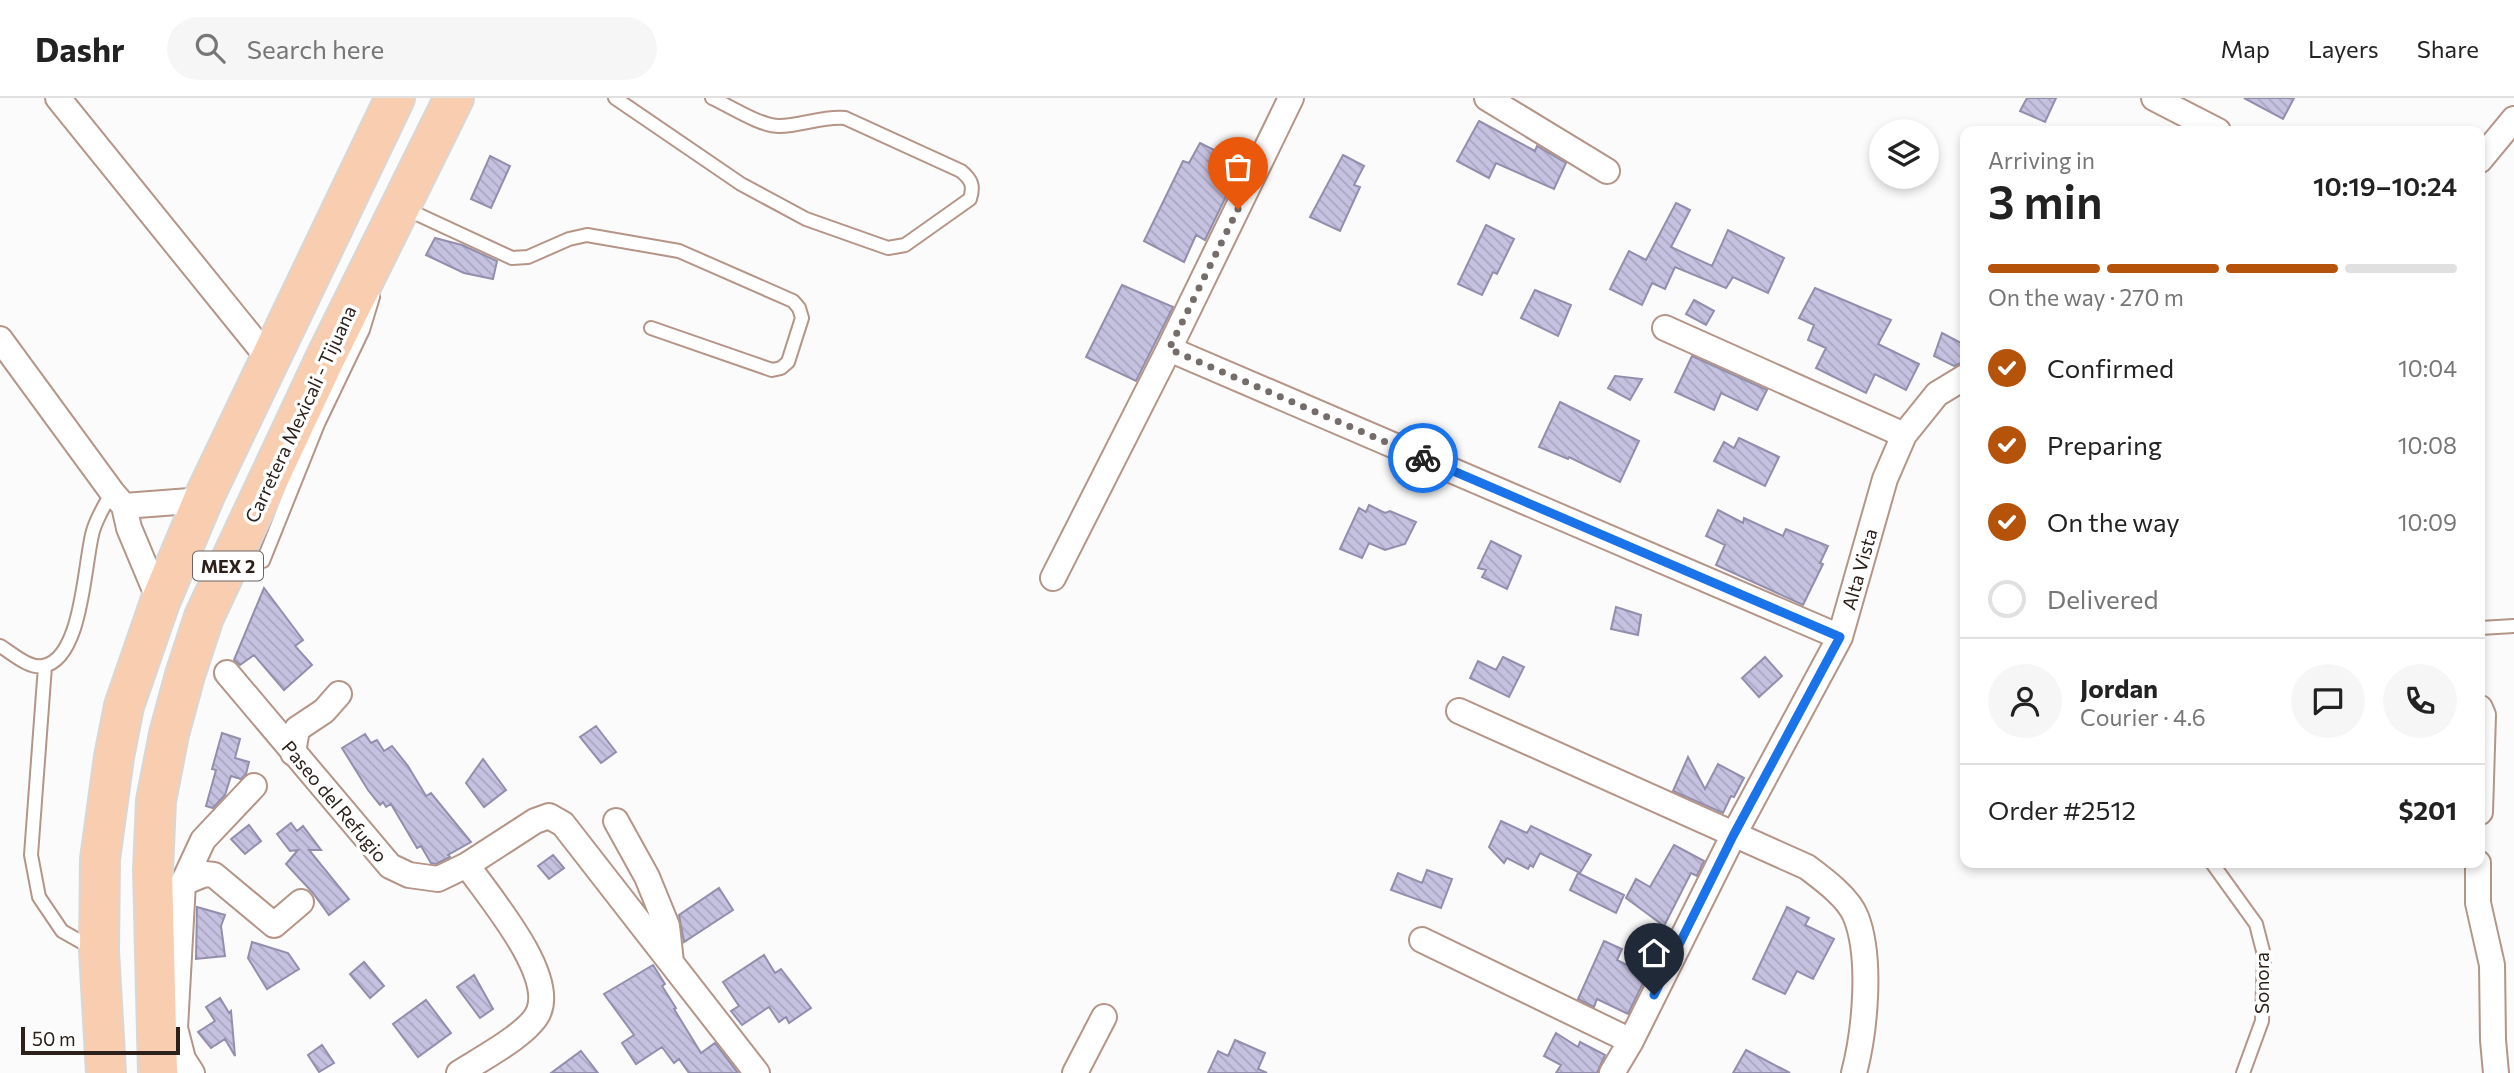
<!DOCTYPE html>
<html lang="en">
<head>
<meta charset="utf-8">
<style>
  :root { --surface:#fff; --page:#f6f6f6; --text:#222; --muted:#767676; --line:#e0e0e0; --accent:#b45309 }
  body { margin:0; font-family:Commissioner,sans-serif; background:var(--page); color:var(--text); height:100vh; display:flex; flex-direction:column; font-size:26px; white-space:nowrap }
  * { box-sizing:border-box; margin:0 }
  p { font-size:23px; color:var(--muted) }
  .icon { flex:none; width:38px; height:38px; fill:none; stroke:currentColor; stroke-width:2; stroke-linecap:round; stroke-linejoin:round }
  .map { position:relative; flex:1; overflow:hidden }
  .details { position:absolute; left:1960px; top:28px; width:525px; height:742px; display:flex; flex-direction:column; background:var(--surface); border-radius:14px; box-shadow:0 4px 10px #0003 }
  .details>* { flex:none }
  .fabs { position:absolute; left:1869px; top:21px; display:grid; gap:14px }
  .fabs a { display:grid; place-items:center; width:70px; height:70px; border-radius:50%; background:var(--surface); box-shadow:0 4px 10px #0003; font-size:35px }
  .scale { position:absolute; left:21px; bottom:18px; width:159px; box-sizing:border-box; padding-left:7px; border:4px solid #2c201a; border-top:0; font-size:19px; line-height:24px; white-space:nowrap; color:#2c201a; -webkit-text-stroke:5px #fff; paint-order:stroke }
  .pin { position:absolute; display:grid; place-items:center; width:60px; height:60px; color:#fff; margin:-72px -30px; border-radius:50% 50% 50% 0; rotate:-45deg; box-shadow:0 0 7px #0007 }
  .pin .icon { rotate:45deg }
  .courier { position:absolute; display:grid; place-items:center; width:70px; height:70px; margin:-35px; border:5px solid #1a73e8; border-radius:50%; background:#fff; color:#222; box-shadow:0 2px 9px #0007 }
  .headline em { font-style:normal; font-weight:600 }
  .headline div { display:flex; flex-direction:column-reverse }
  .headline { display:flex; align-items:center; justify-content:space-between; height:119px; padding:0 28px }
  h1 { font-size:46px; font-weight:600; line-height:52px }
  .bar { display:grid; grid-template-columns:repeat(4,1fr); gap:10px 7px; align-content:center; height:84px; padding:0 28px }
  .bar i { height:9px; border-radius:5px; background:var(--line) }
  .bar .on { background:var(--accent) }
  .bar p { grid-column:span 4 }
  .line { display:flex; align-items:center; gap:18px; padding:0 28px; border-top:2px solid var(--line) }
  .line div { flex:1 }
  .round { display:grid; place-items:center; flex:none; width:74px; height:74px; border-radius:37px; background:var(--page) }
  ol { padding:0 28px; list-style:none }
  li { display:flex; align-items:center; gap:21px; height:77px }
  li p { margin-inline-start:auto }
  li .icon { padding:7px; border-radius:50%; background:var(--accent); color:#fff; stroke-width:4 }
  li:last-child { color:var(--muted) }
  li i { width:38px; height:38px; border:4px solid var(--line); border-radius:50% }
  header { display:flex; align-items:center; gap:42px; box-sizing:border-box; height:98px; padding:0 35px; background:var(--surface); border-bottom:2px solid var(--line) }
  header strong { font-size:33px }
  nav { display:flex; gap:38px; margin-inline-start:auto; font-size:24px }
  .search { width:490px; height:63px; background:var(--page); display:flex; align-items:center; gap:18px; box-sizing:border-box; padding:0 24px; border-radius:38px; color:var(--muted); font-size:26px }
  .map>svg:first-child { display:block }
</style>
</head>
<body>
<header>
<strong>Dashr</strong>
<div class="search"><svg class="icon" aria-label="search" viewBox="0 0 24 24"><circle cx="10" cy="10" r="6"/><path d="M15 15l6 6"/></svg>Search here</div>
<nav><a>Map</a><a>Layers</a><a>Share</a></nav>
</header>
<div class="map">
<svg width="2514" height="975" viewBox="0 0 2514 975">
  <defs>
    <pattern id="building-back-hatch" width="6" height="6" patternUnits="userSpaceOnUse" patternTransform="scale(1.75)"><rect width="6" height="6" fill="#c5c1e0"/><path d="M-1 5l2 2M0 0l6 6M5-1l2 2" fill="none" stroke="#a9a6c0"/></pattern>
  </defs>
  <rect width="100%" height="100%" fill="#fbfbfb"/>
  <!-- building -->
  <path fill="url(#building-back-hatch)" stroke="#938eac" stroke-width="2" d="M 2027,0 L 2056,0 L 2045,24 L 2020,13 Z
    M 2244,0 L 2294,0 L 2283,21 Z
    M 1479,23 L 1535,53 L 1537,48 L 1566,65 L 1554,91 L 1496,65 L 1489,80 L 1457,63 Z
    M 1200,45 L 1226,58 L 1227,55 L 1243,63 L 1205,142 L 1196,137 L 1184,164 L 1144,143 L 1183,63 L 1189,65 Z
    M 1343,57 L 1364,68 L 1354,87 L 1360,89 L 1340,133 L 1310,119 Z
    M 490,58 L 510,68 L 491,110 L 471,101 Z
    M 1676,105 L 1690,112 L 1671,149 L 1712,168 L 1728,132 L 1784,160 L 1768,195 L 1733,179 L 1726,190 L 1675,169 L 1665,191 L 1652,185 L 1642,207 L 1610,191 L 1629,153 L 1646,162 Z
    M 1486,127 L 1514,141 L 1497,176 L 1493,174 L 1482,197 L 1458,186 Z
    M 435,140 L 462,147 L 497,163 L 493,181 L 464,175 L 426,157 Z
    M 1122,187 L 1173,209 L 1136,283 L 1086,259 Z
    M 1815,190 L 1891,222 L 1878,246 L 1919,266 L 1906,292 L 1875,276 L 1866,295 L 1816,270 L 1826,250 L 1808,242 L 1814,227 L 1799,220 Z
    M 1535,192 L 1571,207 L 1558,238 L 1521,220 Z
    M 1694,202 L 1714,213 L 1706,227 L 1686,216 Z
    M 1942,235 L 1965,247 L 1965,257 L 1961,265 L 1954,268 L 1934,258 Z
    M 1692,258 L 1767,292 L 1757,312 L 1721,295 L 1714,312 L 1675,294 Z
    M 1615,278 L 1642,281 L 1630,302 L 1608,290 Z
    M 1560,304 L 1639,343 L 1620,384 L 1569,359 L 1568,361 L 1539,349 Z
    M 1739,340 L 1779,359 L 1765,388 L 1714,363 L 1724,344 L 1734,350 Z
    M 1369,407 L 1385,415 L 1390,413 L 1416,424 L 1405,446 L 1385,452 L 1369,445 L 1362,460 L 1340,451 L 1359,410 L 1366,414 Z
    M 1718,412 L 1743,425 L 1744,420 L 1783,438 L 1786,431 L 1828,448 L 1820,465 L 1823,466 L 1803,507 L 1716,467 L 1725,447 L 1706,438 Z
    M 1491,443 L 1521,458 L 1507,491 L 1482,479 L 1486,472 L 1478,470 Z
    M 264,490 L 303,542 L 295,548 L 312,567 L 284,592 L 254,557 L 240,567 L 234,562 Z
    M 1616,509 L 1641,517 L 1638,537 L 1611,531 Z
    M 1503,559 L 1524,569 L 1509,599 L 1470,580 L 1478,563 L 1496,572 Z
    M 1765,559 L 1782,578 L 1759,599 L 1742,580 Z
    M 596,628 L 616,654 L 601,665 L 580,639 Z
    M 222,635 L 240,641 L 235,660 L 249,664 L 246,676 L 241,681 L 231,678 L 225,697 L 213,710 L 206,708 L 216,672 L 212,671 Z
    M 365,636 L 371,645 L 377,642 L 384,653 L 392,648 L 408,668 L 426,698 L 431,695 L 471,744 L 448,757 L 450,759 L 436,766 L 431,765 L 421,748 L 417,750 L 391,706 L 386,709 L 383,704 L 380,707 L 368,692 L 342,650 Z
    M 1688,659 L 1705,691 L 1718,666 L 1744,680 L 1734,699 L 1731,698 L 1723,715 L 1673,693 Z
    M 483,661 L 506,692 L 484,709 L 466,685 Z
    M 1501,723 L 1527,735 L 1531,728 L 1591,757 L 1580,775 L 1540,755 L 1533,769 L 1530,767 L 1528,771 L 1507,760 L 1504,765 L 1489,749 Z
    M 291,725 L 297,733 L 303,728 L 321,752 L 309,752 L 349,801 L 329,817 L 313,795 L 286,766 L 298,752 L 290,753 L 277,736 Z
    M 249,727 L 261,743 L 245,756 L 231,741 Z
    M 1674,747 L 1704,763 L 1697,778 L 1691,775 L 1664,828 L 1626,800 L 1636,781 L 1650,789 Z
    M 553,757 L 564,770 L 549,781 L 538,768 Z
    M 1427,772 L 1452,781 L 1441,810 L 1391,792 L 1398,775 L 1422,785 Z
    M 1578,775 L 1624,797 L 1616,815 L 1570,792 Z
    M 719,790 L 733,812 L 684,844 L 679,817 Z
    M 197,809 L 225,817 L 221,828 L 225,858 L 196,861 Z
    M 1787,809 L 1809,820 L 1805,827 L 1834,841 L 1813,881 L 1797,873 L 1785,896 L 1753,881 Z
    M 1604,843 L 1622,851 L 1617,862 L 1647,877 L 1628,916 L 1597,901 L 1594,909 L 1578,901 Z
    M 252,844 L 288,855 L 299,871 L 267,891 L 248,860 Z
    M 764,857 L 775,875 L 781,871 L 811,910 L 789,925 L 786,919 L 779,924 L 769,909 L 742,927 L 731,913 L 739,908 L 723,884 Z
    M 364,864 L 384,888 L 370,900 L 350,876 Z
    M 653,867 L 665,886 L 662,888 L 676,910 L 674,911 L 701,955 L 715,945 L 738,975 L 689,975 L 679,961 L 674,965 L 662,949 L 636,966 L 622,945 L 634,937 L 604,896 Z
    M 474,877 L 493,911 L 480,920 L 457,889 Z
    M 220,900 L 229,915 L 231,913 L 235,958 L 225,941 L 211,950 L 198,934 L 215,923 L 206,909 Z
    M 426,902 L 451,935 L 418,959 L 393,926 Z
    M 1556,935 L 1578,949 L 1580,944 L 1605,957 L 1597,975 L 1556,975 L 1561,967 L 1544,958 Z
    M 1235,942 L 1265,955 L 1258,971 L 1267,975 L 1208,975 L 1218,953 L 1228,958 Z
    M 322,947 L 334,965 L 319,974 L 308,957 Z
    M 1746,952 L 1790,975 L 1733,975 Z
    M 581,953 L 598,975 L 551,975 Z"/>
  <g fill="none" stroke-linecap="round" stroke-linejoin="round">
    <defs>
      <path id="service" d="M 615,0 L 741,86 L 806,121 L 888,150 L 905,147 L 970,101 C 974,88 972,82 961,73 L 845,20 C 822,18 801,28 779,28 C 760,28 730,8 712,0
        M 404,110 L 512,160 L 528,159 L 569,141 L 587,137 L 679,153 L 793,203 L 799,210 L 802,220 L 788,264 L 781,270 L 772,272 L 651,230
        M 263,463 L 318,326 L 363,232 L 373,199
        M 2480,530 L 2514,528
        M 0,548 C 12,555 29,571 43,568 C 83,561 84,464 93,433 C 97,419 105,407 112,394
        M 45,568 L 31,757 L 39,799 L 62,833 L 92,850
        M 2212,765 L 2256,826 L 2264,857 L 2262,923 L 2243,975"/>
      <path id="minor" d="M 58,0 L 269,261
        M 1487,0 L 1607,73
        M 2154,0 L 2218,33
        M 2480,62 L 2514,21
        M 1665,230 L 1904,337
        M 0,241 L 112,394 L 124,408 L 129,430 L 160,504
        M 1169,251 L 1840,539
        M 124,408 L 190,403 L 205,397
        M 1053,480 L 1169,251 L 1291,0
        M 227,575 L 390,768 L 409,777 L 438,781 L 467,767 L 535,723 L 549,718 L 563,726 L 757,975
        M 2480,610 L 2483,617 L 2480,714
        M 1459,613 L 1807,769 C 1823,781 1849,800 1856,819 C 1872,860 1865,933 1854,975
        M 293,655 L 297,631 L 324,613 L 339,596
        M 616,723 L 647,779 L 667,828 L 671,864
        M 2478,765 L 2478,805 L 2492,867 L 2493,942 L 2496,975
        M 183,785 L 205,776 L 214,777 L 274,827 L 301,804
        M 1422,842 L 1631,943
        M 192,975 L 183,961 L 175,930 L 183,785 L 203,742 L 254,688
        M 459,975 C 479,962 531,935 539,913 C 554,874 489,799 467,767
        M 1075,975 L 1104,919
        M 1612,975 L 1631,943 L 1733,738 L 1840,539 L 1885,381 L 1904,337 L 1937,296 L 1965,279"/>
      <path id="primary" d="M 106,975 L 99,853 L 100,761 L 114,659 L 124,608 L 160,504 L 205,397 L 395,0
        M 158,975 L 153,772 L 156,703 L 169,636 L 185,577 L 204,519 L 325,261 L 454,0"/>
    </defs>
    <!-- service casing -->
    <use href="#service" stroke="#b49587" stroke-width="16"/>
    <!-- minor casing -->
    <use href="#minor" stroke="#b49587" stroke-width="28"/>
    <!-- primary casing -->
    <use href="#primary" stroke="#d9d7d6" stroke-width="42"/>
    <!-- service -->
    <use href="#service" stroke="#fff" stroke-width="12"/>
    <!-- minor -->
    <use href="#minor" stroke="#fff" stroke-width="24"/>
    <!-- primary -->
    <use href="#primary" stroke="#f8cdb0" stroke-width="38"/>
  </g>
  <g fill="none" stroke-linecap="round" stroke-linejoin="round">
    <!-- done -->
    <path stroke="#746d69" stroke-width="7" stroke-dasharray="0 12.6" d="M 1238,111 L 1169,251 L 1423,360"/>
    <!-- route -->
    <path stroke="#1a73e8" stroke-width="9" d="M 1423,360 L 1840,539 L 1733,738 L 1654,897"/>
  </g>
  <g text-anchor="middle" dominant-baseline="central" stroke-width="7" stroke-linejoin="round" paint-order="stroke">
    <!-- shield labels -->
    <rect fill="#fff" stroke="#6b635f" stroke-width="2" x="193" y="453.5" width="70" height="29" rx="5"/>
    <g font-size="18" font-weight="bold" fill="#2c201a">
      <text x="228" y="468">MEX 2</text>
    </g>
    <!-- street labels -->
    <g font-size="19" fill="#2c201a" stroke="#fff">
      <text transform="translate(300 316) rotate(-65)">Carretera Mexicali - Tijuana</text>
      <text transform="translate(1859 471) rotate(-74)">Alta Vista</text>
      <text transform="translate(335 703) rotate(50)">Paseo del Refugio</text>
      <text transform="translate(2261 885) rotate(-90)">Sonora</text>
    </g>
  </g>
</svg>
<div class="fabs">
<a><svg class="icon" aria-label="layers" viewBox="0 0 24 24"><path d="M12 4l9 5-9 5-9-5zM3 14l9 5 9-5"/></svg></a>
</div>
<div class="scale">50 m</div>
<div class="pin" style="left:1238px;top:111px;background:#ea580c"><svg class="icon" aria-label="bag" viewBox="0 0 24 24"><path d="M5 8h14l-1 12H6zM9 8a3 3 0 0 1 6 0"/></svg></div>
<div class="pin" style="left:1654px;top:897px;background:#1f2937"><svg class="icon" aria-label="home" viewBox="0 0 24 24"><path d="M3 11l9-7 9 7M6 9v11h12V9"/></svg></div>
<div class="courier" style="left:1423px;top:360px"><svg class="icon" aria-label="bike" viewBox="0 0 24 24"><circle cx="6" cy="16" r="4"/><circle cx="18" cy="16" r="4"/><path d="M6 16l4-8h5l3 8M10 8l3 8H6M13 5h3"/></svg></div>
<section class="details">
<div class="headline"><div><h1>3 min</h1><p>Arriving in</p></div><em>10:19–10:24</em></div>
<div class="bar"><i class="on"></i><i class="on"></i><i class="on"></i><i></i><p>On the way · 270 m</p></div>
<ol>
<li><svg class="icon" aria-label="check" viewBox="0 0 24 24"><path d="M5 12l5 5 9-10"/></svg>Confirmed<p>10:04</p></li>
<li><svg class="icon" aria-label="check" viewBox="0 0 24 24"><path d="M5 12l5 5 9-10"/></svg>Preparing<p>10:08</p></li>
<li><svg class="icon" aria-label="check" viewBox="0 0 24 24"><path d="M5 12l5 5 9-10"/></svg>On the way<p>10:09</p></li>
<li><i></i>Delivered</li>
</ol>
<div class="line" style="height:126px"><a class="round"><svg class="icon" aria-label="person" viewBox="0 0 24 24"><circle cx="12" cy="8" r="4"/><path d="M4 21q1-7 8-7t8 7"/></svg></a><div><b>Jordan</b><p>Courier · 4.6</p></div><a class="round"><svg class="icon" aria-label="chat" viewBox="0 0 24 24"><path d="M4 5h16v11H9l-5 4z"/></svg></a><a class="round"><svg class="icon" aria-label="phone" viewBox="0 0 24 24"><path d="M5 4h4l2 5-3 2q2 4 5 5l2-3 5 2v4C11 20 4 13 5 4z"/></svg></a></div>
<div class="line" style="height:91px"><div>Order #2512</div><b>$201</b></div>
</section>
</div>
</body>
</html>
